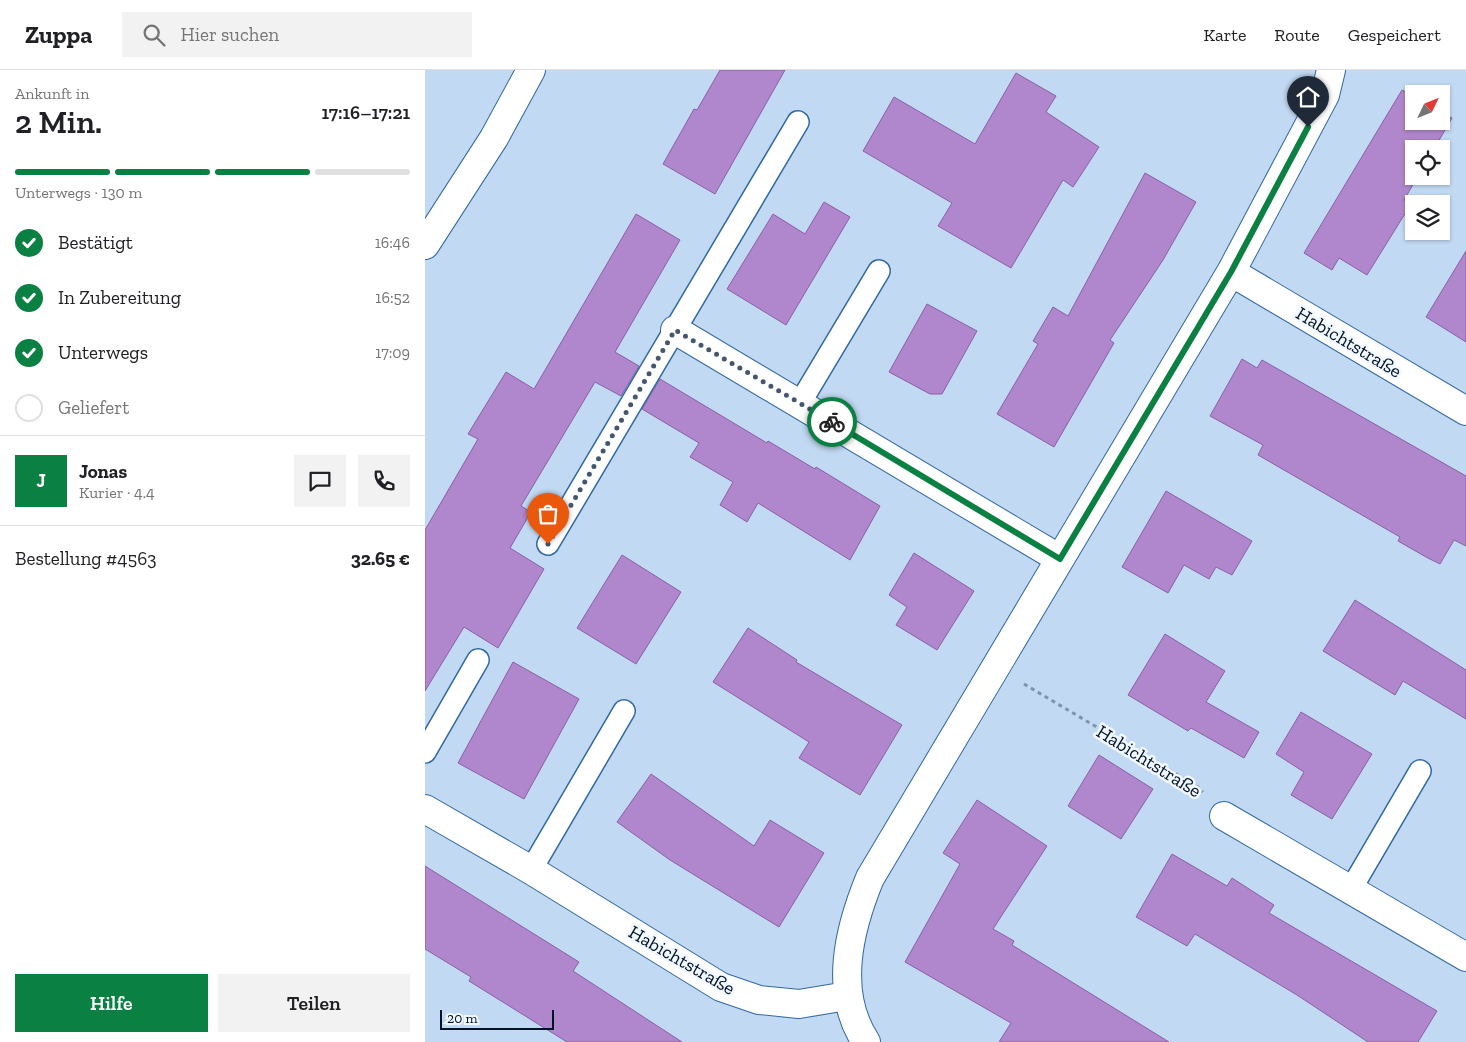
<!DOCTYPE html>
<html lang="de">
<head>
<meta charset="utf-8">
<style>
  :root { --surface:#fff; --page:#f2f2f2; --text:#202124; --muted:#757577; --line:#e0e0e0; --accent:#0b8043 }
  body { margin:0; font-family:"Zilla Slab",serif; background:var(--page); color:var(--text); height:100vh; display:flex; flex-direction:column; font-size:19px; white-space:nowrap }
  * { box-sizing:border-box; margin:0 }
  p { font-size:16px; color:var(--muted) }
  .icon { flex:none; width:28px; height:28px; fill:none; stroke:currentColor; stroke-width:2; stroke-linecap:round; stroke-linejoin:round }
  .map { position:relative; flex:1; overflow:hidden }
  .details { display:flex; flex-direction:column; background:var(--surface); width:425px }
  .details>* { flex:none }
  .needle { width:32px; rotate:47deg }
  .fabs { position:absolute; left:980px; top:15px; display:grid; gap:10px }
  .fabs a { display:grid; place-items:center; width:45px; height:45px; border-radius:0px; background:var(--surface); box-shadow:0 1px 4px #0004; font-size:25px }
  .scale { position:absolute; left:15px; bottom:12px; width:114px; box-sizing:border-box; padding-left:5px; border:2px solid #001128; border-top:0; font-size:14px; line-height:18px; white-space:nowrap; color:#001128; -webkit-text-stroke:4px #f2f8ff; paint-order:stroke }
  .pin { position:absolute; display:grid; place-items:center; width:42px; height:42px; color:#fff; margin:-51px -21px; border-radius:50% 50% 50% 0; rotate:-45deg; box-shadow:0 0 5px #0007 }
  .pin .icon { rotate:45deg }
  .courier { position:absolute; display:grid; place-items:center; width:50px; height:50px; margin:-25px; border:4px solid #0b8043; border-radius:50%; background:#fff; color:#222; box-shadow:0 1px 6px #0007 }
  .headline em { font-style:normal; font-weight:600 }
  .headline div { display:flex; flex-direction:column-reverse }
  .headline { display:flex; align-items:center; justify-content:space-between; height:85px; padding:0 15px }
  h1 { font-size:32px; font-weight:600; line-height:38px }
  .bar { display:grid; grid-template-columns:repeat(4,1fr); gap:8px 5px; align-content:center; height:60px; padding:0 15px }
  .bar i { height:6px; border-radius:4px; background:var(--line) }
  .bar .current { background:var(--accent) }
  .bar p { grid-column:span 4 }
  .line { display:flex; align-items:center; gap:12px; padding:0 15px; border-top:1px solid var(--line) }
  .line div { flex:1 }
  .round { display:grid; place-items:center; flex:none; width:52px; height:52px; border-radius:0px; background:var(--page) }
  ol { padding:0 15px; list-style:none }
  li { display:flex; align-items:center; gap:15px; height:55px }
  li p { margin-inline-start:auto }
  li .icon { padding:5px; border-radius:50%; background:var(--accent); color:#fff; stroke-width:4 }
  li:last-child { color:var(--muted) }
  li i { width:28px; height:28px; border:2px solid var(--line); border-radius:50% }
  .action { display:flex; gap:10px; margin-top:auto; padding:10px 15px }
  .action a { flex:1; height:58px; border-radius:0px; background:var(--accent); color:#fff; font-size:20px; font-weight:600; line-height:58px; text-align:center }
  .action a+a { background:var(--page); color:var(--text) }
  header { display:flex; align-items:center; gap:30px; box-sizing:border-box; height:70px; padding:0 25px; background:var(--surface); border-bottom:1px solid var(--line) }
  header strong { font-size:24px }
  nav { display:flex; gap:28px; margin-inline-start:auto; font-size:18px }
  .search { width:350px; height:45px; background:var(--page); display:flex; align-items:center; gap:12px; box-sizing:border-box; padding:0 18px; border-radius:0px; color:var(--muted); font-size:19px }
  main { display:flex; flex:1; min-height:0 }
  .map>svg:first-child { display:block }
</style>
</head>
<body>
<header>
<strong>Zuppa</strong>
<div class="search"><svg class="icon" aria-label="search" viewBox="0 0 24 24"><circle cx="10" cy="10" r="6"/><path d="M15 15l6 6"/></svg>Hier suchen</div>
<nav><a>Karte</a><a>Route</a><a>Gespeichert</a></nav>
</header>
<main>
<section class="details">
<div class="headline"><div><h1>2 Min.</h1><p>Ankunft in</p></div><em>17:16–17:21</em></div>
<div class="bar"><i class="current"></i><i class="current"></i><i class="current"></i><i></i><p>Unterwegs · 130 m</p></div>
<ol>
<li><svg class="icon" aria-label="check" viewBox="0 0 24 24"><path d="M5 12l5 5 9-10"/></svg>Bestätigt<p>16:46</p></li>
<li><svg class="icon" aria-label="check" viewBox="0 0 24 24"><path d="M5 12l5 5 9-10"/></svg>In Zubereitung<p>16:52</p></li>
<li><svg class="icon" aria-label="check" viewBox="0 0 24 24"><path d="M5 12l5 5 9-10"/></svg>Unterwegs<p>17:09</p></li>
<li><i></i>Geliefert</li>
</ol>
<div class="line" style="height:90px"><b class="round" style="background:var(--accent);color:#fff">J</b><div><b>Jonas</b><p>Kurier · 4.4</p></div><a class="round"><svg class="icon" aria-label="chat" viewBox="0 0 24 24"><path d="M4 5h16v11H9l-5 4z"/></svg></a><a class="round"><svg class="icon" aria-label="phone" viewBox="0 0 24 24"><path d="M5 4h4l2 5-3 2q2 4 5 5l2-3 5 2v4C11 20 4 13 5 4z"/></svg></a></div>
<div class="line" style="height:65px"><div>Bestellung #4563</div><b>32.65 €</b></div>
<div class="action"><a>Hilfe</a><a>Teilen</a></div>
</section>
<div class="map">
<svg width="1041" height="972" viewBox="0 0 1041 972">
  <rect width="100%" height="100%" fill="#c2d9f3"/>
  <!-- building -->
  <path fill="#b086cc" stroke="#8a61a4" d="M 295,0 L 360,0 L 290,124 L 238,94 L 269,39 L 272,40 Z
    M 591,3 L 631,26 L 621,42 L 674,77 L 648,117 L 638,110 L 586,198 L 513,156 L 527,133 L 438,81 L 469,27 L 550,74 Z
    M 977,20 L 989,26 L 989,51 L 1016,51 L 1016,42 L 1027,48 L 1009,79 L 989,79 L 989,106 L 993,106 L 979,130 L 986,134 L 942,205 L 914,188 L 907,200 L 879,183 Z
    M 720,103 L 771,132 L 738,190 L 685,270 L 689,273 L 629,377 L 572,344 L 613,274 L 608,271 L 628,237 L 643,246 Z
    M 399,132 L 425,147 L 361,255 L 302,219 L 348,144 L 380,164 Z
    M 211,144 L 255,170 L 190,282 L 214,296 L 196,326 L 170,312 L 96,436 L 106,442 L 85,478 L 119,499 L 73,578 L 39,557 L 0,621 L 0,460 L 53,369 L 43,364 L 81,302 L 109,319 Z
    M 1041,181 L 1041,272 L 1001,247 Z
    M 502,234 L 552,261 L 517,324 L 505,324 L 464,302 Z
    M 817,289 L 832,298 L 837,290 L 1041,406 L 1041,476 L 1029,470 L 1015,494 L 1001,487 L 973,471 L 975,467 L 833,385 L 838,375 L 785,346 Z
    M 235,309 L 342,373 L 343,371 L 390,399 L 391,397 L 455,436 L 425,490 L 333,433 L 322,452 L 295,435 L 308,412 L 265,387 L 274,373 L 217,339 Z
    M 741,421 L 827,471 L 807,505 L 791,497 L 784,509 L 759,495 L 743,523 L 697,497 Z
    M 489,483 L 549,521 L 512,580 L 471,555 L 482,537 L 464,525 Z
    M 197,485 L 256,522 L 211,594 L 152,558 Z
    M 930,530 L 1041,600 L 1041,649 L 978,611 L 970,625 L 898,581 Z
    M 323,558 L 372,590 L 371,592 L 477,655 L 435,725 L 374,688 L 384,672 L 288,612 Z
    M 740,564 L 800,601 L 781,632 L 834,662 L 819,688 L 766,658 L 763,661 L 703,625 Z
    M 88,592 L 154,629 L 99,729 L 33,693 Z
    M 876,642 L 947,684 L 907,749 L 866,725 L 879,702 L 851,684 Z
    M 674,685 L 728,719 L 696,769 L 643,736 Z
    M 226,704 L 329,776 L 345,750 L 399,783 L 354,857 L 245,790 L 192,752 Z
    M 552,730 L 622,776 L 568,859 L 589,871 L 587,875 L 744,972 L 574,972 L 586,953 L 480,892 L 535,794 L 518,783 Z
    M 747,784 L 802,816 L 807,808 L 849,835 L 844,843 L 1012,941 L 993,972 L 943,972 L 872,925 L 770,864 L 762,876 L 711,847 Z
    M 0,796 L 154,892 L 148,901 L 257,972 L 142,972 L 44,911 L 46,907 L 0,879 Z"/>
  <g fill="none" stroke-linecap="round" stroke-linejoin="round">
    <defs>
      <path id="service" d="M 375,333 L 454,201
        M 123,474 L 373,52
        M 0,682 L 53,590
        M 106,800 L 199,641
        M 926,819 L 995,701"/>
      <path id="minor" d="M 0,175 L 69,68 L 106,0
        M 806,202 L 1041,341
        M 250,260 L 635,489
        M 0,739 L 106,800 L 296,917 L 334,930 L 374,934 L 422,926
        M 799,746 L 1041,887
        M 441,972 C 408,922 424,859 445,808 L 806,202 L 900,25 L 906,0"/>
    </defs>
    <!-- service casing -->
    <use href="#service" stroke="#3168a2" stroke-width="24"/>
    <!-- minor casing -->
    <use href="#minor" stroke="#3168a2" stroke-width="30"/>
    <!-- path -->
    <path stroke="#7e93ac" stroke-width="3" stroke-dasharray="4 4" stroke-linecap="butt" d="M 599,614 L 773,717 L 778,722"/>
    <!-- service -->
    <use href="#service" stroke="#fff" stroke-width="21"/>
    <!-- minor -->
    <use href="#minor" stroke="#fff" stroke-width="28"/>
  </g>
  <g fill="none" stroke-linecap="round" stroke-linejoin="round">
    <!-- done -->
    <path stroke="#44576f" stroke-width="5" stroke-dasharray="0 9" d="M 123,474 L 250,260 L 407,352"/>
    <!-- route -->
    <path stroke="#0b8043" stroke-width="6" d="M 407,352 L 635,489 L 806,202 L 883,57"/>
  </g>
  <g text-anchor="middle" dominant-baseline="central" stroke-width="5" stroke-linejoin="round" paint-order="stroke">
    <!-- street labels -->
    <g font-size="19" fill="#001128" stroke="#f2f8ff">
      <text transform="translate(924 272) rotate(31)">Habichtstraße</text>
      <text transform="translate(724 691) rotate(32)">Habichtstraße</text>
      <text transform="translate(257 890) rotate(30)">Habichtstraße</text>
    </g>
  </g>
</svg>
<div class="fabs">
<a><svg class="needle" viewBox="-14 -14 28 28"><path d="M0-13l5 13h-10z" fill="#e53935"/><path d="M0 13l5-13h-10z" fill="#757577"/></svg></a>
<a><svg class="icon" aria-label="locate" viewBox="0 0 24 24"><circle cx="12" cy="12" r="6"/><path d="M12 2v4M12 18v4M2 12h4M18 12h4"/></svg></a>
<a><svg class="icon" aria-label="layers" viewBox="0 0 24 24"><path d="M12 4l9 5-9 5-9-5zM3 14l9 5 9-5"/></svg></a>
</div>
<div class="scale">20 m</div>
<div class="pin" style="left:123px;top:474px;background:#ea580c"><svg class="icon" aria-label="bag" viewBox="0 0 24 24"><path d="M5 8h14l-1 12H6zM9 8a3 3 0 0 1 6 0"/></svg></div>
<div class="pin" style="left:883px;top:57px;background:#1f2937"><svg class="icon" aria-label="home" viewBox="0 0 24 24"><path d="M3 11l9-7 9 7M6 9v11h12V9"/></svg></div>
<div class="courier" style="left:407px;top:352px"><svg class="icon" aria-label="bike" viewBox="0 0 24 24"><circle cx="6" cy="16" r="4"/><circle cx="18" cy="16" r="4"/><path d="M6 16l4-8h5l3 8M10 8l3 8H6M13 5h3"/></svg></div>
</div>
</main>
</body>
</html>
